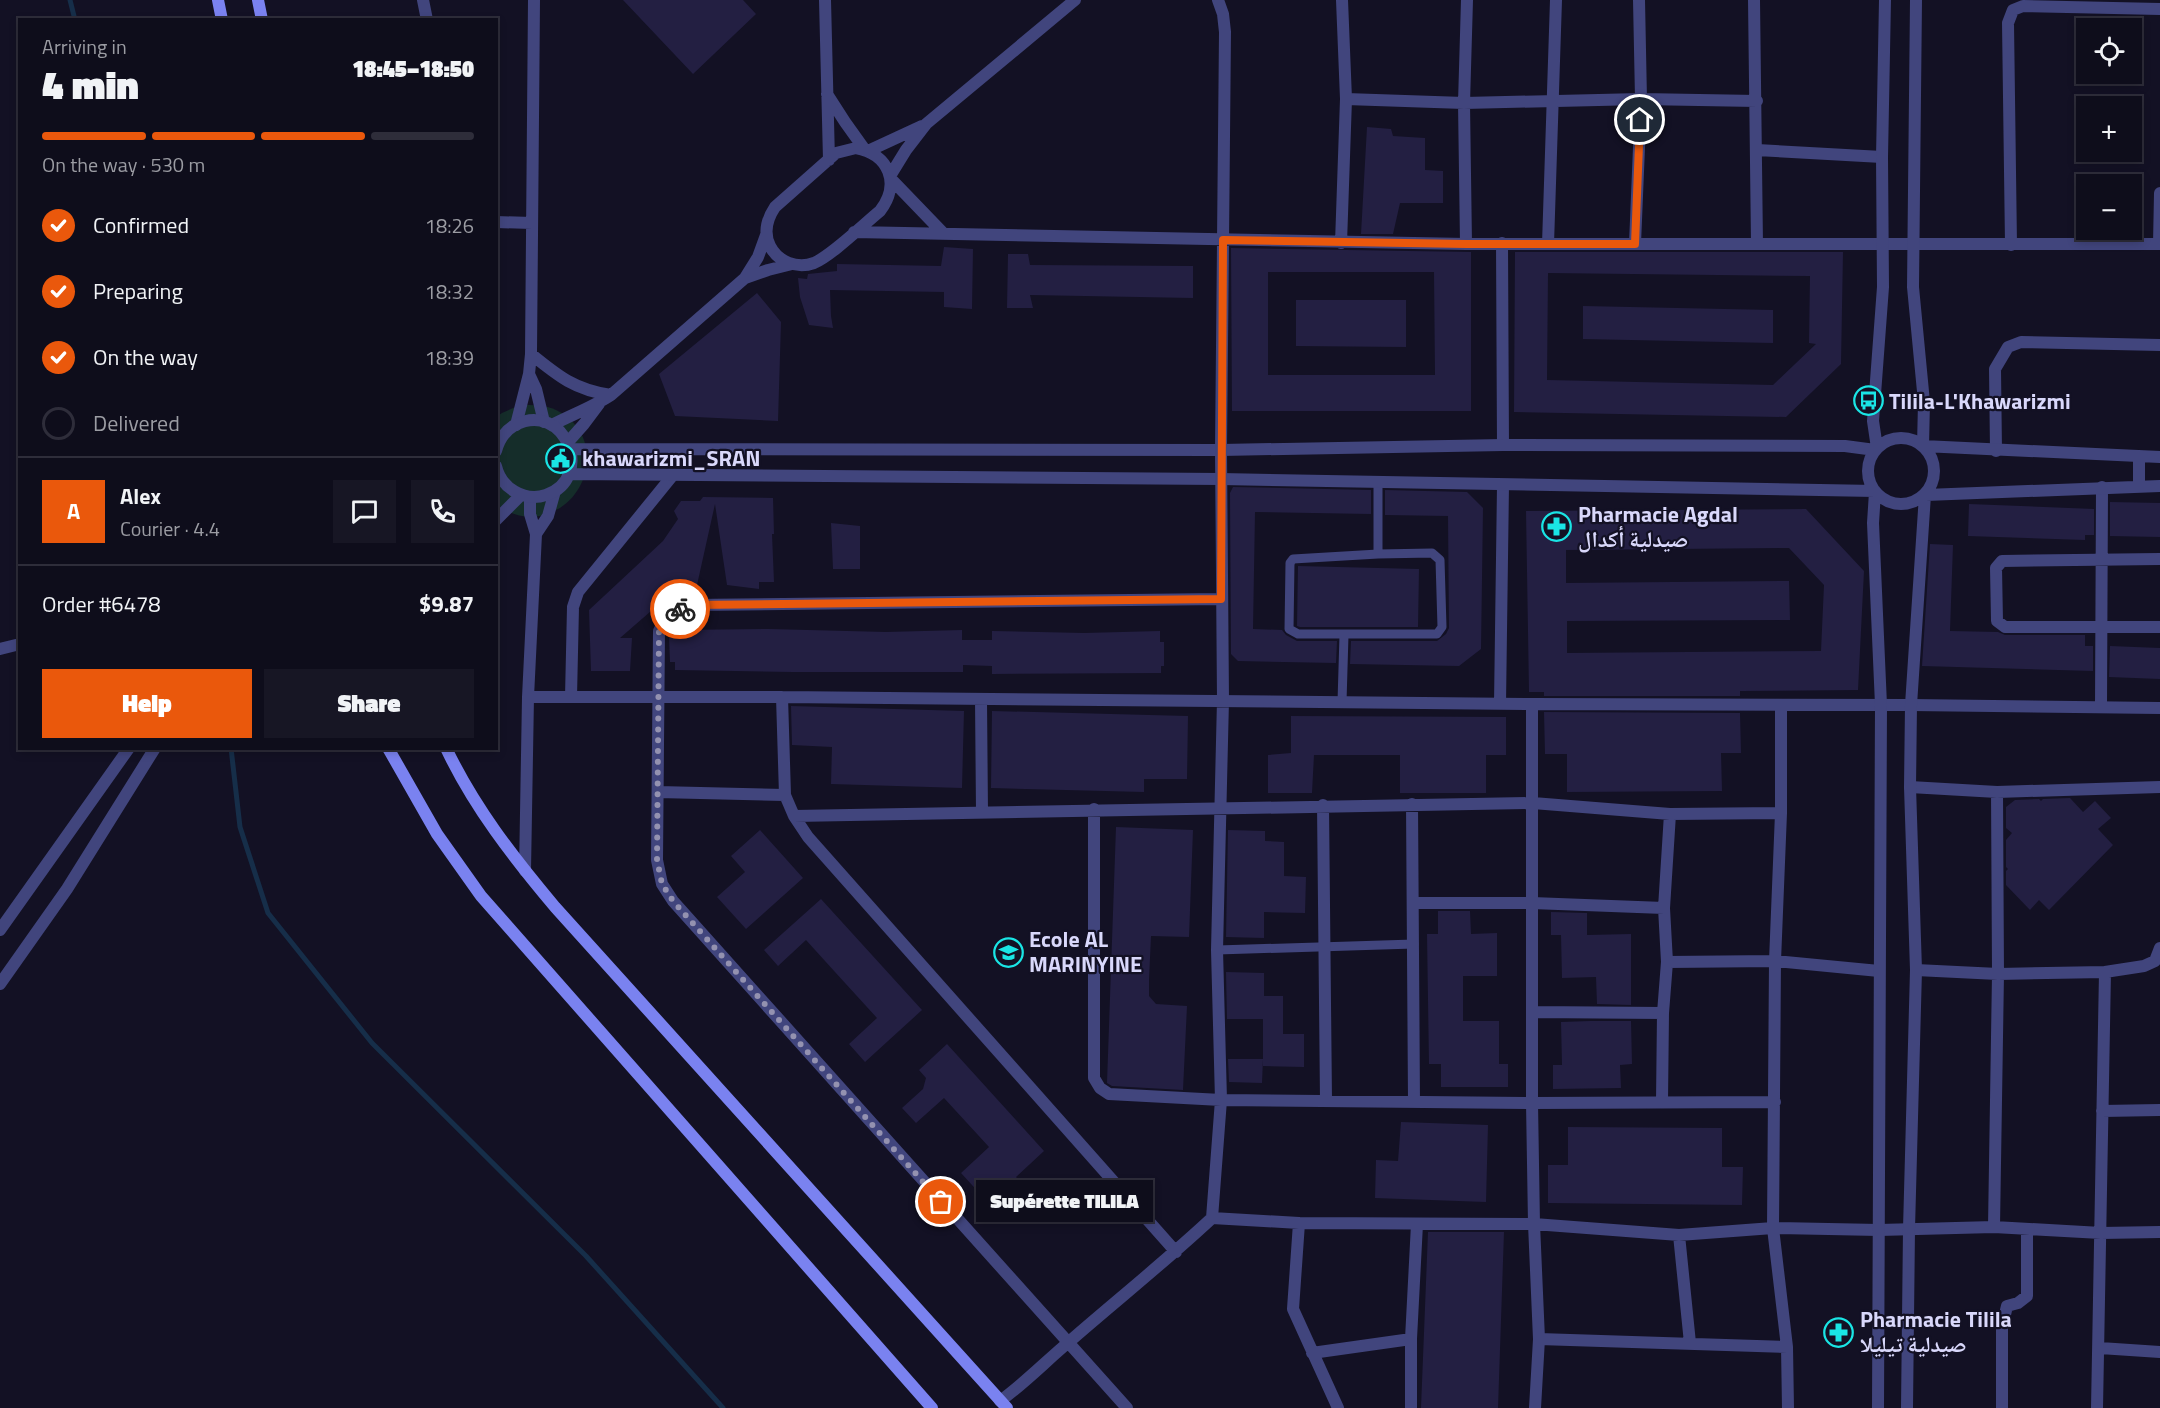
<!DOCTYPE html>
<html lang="en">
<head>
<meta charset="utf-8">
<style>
  :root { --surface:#0e0d1b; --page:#171624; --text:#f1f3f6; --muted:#9b9ca3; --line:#2e2d3a; --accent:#ea580c }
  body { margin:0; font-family:"Titillium Web","Noto Naskh Arabic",sans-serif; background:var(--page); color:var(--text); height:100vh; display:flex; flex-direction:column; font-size:22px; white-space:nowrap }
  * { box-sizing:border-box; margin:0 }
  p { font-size:20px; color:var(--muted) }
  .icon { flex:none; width:33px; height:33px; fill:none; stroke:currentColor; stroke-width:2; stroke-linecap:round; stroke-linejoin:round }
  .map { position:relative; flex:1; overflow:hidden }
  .drawer { position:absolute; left:18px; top:18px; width:480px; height:732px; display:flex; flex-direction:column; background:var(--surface); border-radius:0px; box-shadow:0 3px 9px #0003,0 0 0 2px var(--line) }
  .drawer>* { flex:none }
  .controls { position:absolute; left:2076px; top:18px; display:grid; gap:12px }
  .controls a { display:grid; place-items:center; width:66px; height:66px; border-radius:0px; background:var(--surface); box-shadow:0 3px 9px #0003,0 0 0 2px var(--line); font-size:30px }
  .pin { position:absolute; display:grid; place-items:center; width:51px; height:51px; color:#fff; margin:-26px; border:3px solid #fff; border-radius:50%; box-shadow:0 2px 6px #0007 }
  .courier { position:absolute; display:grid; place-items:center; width:60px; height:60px; margin:-30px; border:4px solid #ea580c; border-radius:50%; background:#fff; color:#222; box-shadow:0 2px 8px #0007 }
  .bubble { position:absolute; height:42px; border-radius:0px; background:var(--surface); box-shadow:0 3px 9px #0003,0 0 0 2px var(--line); font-size:20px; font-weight:800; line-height:42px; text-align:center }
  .summary em { font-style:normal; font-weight:800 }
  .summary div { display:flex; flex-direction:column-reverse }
  .summary { display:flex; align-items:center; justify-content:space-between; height:102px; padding:0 24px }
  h1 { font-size:39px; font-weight:800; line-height:45px }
  .bar { display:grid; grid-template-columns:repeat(4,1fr); gap:9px 6px; align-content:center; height:72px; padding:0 24px }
  .bar i { height:8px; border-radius:4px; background:var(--line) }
  .bar .current { background:var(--accent) }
  .bar p { grid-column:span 4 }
  .line { display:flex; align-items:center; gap:15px; padding:0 24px; border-top:2px solid var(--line) }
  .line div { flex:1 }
  .round { display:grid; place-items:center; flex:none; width:63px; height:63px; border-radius:0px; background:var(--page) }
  ol { padding:0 24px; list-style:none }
  li { display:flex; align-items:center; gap:18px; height:66px }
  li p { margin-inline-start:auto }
  li .icon { padding:6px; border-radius:50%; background:var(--accent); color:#fff; stroke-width:4 }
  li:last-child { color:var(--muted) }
  li i { width:33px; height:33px; border:3px solid var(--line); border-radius:50% }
  .cta { display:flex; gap:12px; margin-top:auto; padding:12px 24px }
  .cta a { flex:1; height:69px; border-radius:0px; background:var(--accent); color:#fff; font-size:24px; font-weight:800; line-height:69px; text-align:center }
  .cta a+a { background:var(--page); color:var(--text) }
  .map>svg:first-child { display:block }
</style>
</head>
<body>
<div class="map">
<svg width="2160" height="1408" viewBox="0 0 2160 1408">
  <rect width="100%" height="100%" fill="#131124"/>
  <!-- green -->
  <path fill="#152d2a" d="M 520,405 C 532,405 545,405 556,410 C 606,434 592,505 540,516 C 525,519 508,514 497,504 L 496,417 L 502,413 Z"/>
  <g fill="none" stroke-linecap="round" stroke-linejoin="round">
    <!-- stream -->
    <path stroke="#162e49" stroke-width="5" d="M 70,0 L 75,20
      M 231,748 L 240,827 L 268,913 L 372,1043 L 586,1256 L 723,1408"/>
  </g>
  <!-- building -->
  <path fill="#231f42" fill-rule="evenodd" d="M 623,0 L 743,0 L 756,14 L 693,74 Z
    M 1367,127 L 1391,129 L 1393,136 L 1425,138 L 1425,170 L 1443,171 L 1443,203 L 1400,203 L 1393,234 L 1361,234 Z
    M 944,247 L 973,249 L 972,309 L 944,307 L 944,292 L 830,290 L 831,316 L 833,328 L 809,325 L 800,297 L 798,278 L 807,279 L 808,274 L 837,271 L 837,264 L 941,266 Z
    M 1231,248 L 1471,252 L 1471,411 L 1232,411 ZM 1268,272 L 1434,272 L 1435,375 L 1268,375 Z
    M 1515,252 L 1843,252 L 1841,364 L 1786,417 L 1514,412 ZM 1548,273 L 1810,276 L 1809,343 L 1816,344 L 1773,385 L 1547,380 Z
    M 1008,254 L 1028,254 L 1030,265 L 1193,266 L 1193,298 L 1030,295 L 1033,308 L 1007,308 Z
    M 757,293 L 781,322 L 778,421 L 675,416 L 659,374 Z
    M 1296,300 L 1406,300 L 1406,347 L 1296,346 Z
    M 1583,306 L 1773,310 L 1773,343 L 1583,339 Z
    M 1233,487 L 1371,490 L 1371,514 L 1255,512 L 1253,629 L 1282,630 L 1286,635 L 1297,641 L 1337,641 L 1336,663 L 1238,661 L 1231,654 L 1230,493 Z
    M 1385,490 L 1467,492 L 1483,508 L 1481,649 L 1459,666 L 1350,664 L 1351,641 L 1437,641 L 1446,634 L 1449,628 L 1448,516 L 1385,515 Z
    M 703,497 L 773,498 L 774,534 L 772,534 L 774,582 L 759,582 L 759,589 L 727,585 L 715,504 L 697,585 L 681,585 L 620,638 L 632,638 L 630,671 L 591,671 L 589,610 L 663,541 L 678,519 L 674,511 L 681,501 L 700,501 Z
    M 2110,502 L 2160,503 L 2160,537 L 2110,536 Z
    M 1969,504 L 2094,509 L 2094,535 L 2085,535 L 2085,540 L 1968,536 Z
    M 1806,509 L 1864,571 L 1858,690 L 1740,691 L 1740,696 L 1544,696 L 1544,692 L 1529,692 L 1526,511 ZM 1789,548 L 1824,585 L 1821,651 L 1567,653 L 1567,621 L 1790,620 L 1789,581 L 1566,583 L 1566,550 Z
    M 831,523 L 860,526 L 860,569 L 833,569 Z
    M 1930,544 L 1953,545 L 1950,631 L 1998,632 L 2005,635 L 2085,635 L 2085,646 L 2093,646 L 2093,671 L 1922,666 Z
    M 1298,566 L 1419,569 L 1418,627 L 1300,627 L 1297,626 Z
    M 769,629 L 886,632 L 962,630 L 962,640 L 992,640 L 992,631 L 1084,633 L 1160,631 L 1160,642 L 1164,642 L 1164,666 L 1161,666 L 1161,673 L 992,674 L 992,666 L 963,665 L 963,672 L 793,672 L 675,670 L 675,662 L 670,662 L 669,638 L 676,638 L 676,630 Z
    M 2110,646 L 2160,648 L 2160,679 L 2109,677 Z
    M 791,706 L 964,711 L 962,788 L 831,784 L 832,747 L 792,745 Z
    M 992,711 L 1188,716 L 1187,779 L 1144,779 L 1144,792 L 991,788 Z
    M 1544,712 L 1740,713 L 1741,753 L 1721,753 L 1722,791 L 1567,792 L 1567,754 L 1545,754 Z
    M 1291,716 L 1506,717 L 1506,755 L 1486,755 L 1486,793 L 1400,793 L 1400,755 L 1314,755 L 1312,793 L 1268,793 L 1268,755 L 1291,753 Z
    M 2070,798 L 2083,812 L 2095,801 L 2111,818 L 2098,829 L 2113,845 L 2049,910 L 2039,900 L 2030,910 L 2006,885 L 2006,871 L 2008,869 L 2006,867 L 2006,840 L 2012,833 L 2006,828 L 2006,807 L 2015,800 L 2039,799 L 2041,801 L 2043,799 Z
    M 1116,827 L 1193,830 L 1189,937 L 1151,936 L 1149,980 L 1149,996 L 1156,1004 L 1187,1006 L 1183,1090 L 1112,1086 L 1107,1083 Z
    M 760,830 L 803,878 L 746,929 L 717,897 L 745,872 L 731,856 Z
    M 1228,830 L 1265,831 L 1265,841 L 1284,842 L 1284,876 L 1306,877 L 1305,913 L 1264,912 L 1264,938 L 1226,937 Z
    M 821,899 L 922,1010 L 865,1062 L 849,1044 L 877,1018 L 835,972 L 806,940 L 778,966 L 764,950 Z
    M 1438,911 L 1470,911 L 1471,934 L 1497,933 L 1497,976 L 1463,976 L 1463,1021 L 1499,1021 L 1499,1064 L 1508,1064 L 1508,1087 L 1441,1087 L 1441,1064 L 1429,1064 L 1427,934 L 1438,934 Z
    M 1551,912 L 1587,913 L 1587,935 L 1631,934 L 1631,1005 L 1597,1004 L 1596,977 L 1562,978 L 1561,935 L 1551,935 Z
    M 1226,972 L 1264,973 L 1264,996 L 1283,996 L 1283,1034 L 1304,1034 L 1304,1067 L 1263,1066 L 1263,1019 L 1227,1019 Z
    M 1590,1021 L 1631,1021 L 1632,1064 L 1620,1065 L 1621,1088 L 1553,1089 L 1553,1065 L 1562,1065 L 1561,1022 Z
    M 947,1044 L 1044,1151 L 1016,1177 L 1032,1195 L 1004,1220 L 961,1173 L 989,1147 L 944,1098 L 916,1123 L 902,1108 L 923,1089 L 926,1078 L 919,1070 Z
    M 1228,1059 L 1263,1059 L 1262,1083 L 1229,1082 Z
    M 1401,1122 L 1488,1125 L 1486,1202 L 1375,1198 L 1376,1160 L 1398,1161 Z
    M 1568,1127 L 1722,1128 L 1722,1167 L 1743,1167 L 1742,1205 L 1548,1203 L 1548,1165 L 1568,1165 Z
    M 1428,1232 L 1504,1232 L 1498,1408 L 1421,1408 Z"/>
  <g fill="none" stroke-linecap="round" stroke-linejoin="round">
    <!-- service -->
    <path stroke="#41457d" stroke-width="9" d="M 1378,554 L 1293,559 L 1290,563 L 1289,629 L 1298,634 L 1437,634 L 1442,627 L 1440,560 L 1432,553 L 1378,554 L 1378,482
      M 1342,702 L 1344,635
      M 1217,950 L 1414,944"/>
    <!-- minor -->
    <path stroke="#41457d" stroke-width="12" d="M 423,0 L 427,20
      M 825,0 L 829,160
      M 1218,0 L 1223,14 L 1225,32 L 1221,450 L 1223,700 L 1217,950 L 1221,1100 L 1212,1218 L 1299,1223 L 1534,1224 L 1679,1235 L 1773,1228 L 1879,1230 L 1994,1227 L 2101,1233 L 2160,1232
      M 1754,0 L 1757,244
      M 827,94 L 845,122 L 865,150
      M 1346,99 L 1464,103 L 1641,99 L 1757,101
      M 856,148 C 889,154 901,184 880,211 C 864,224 831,256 814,263 C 797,269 778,262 770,246 C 763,232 767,219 775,207 L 836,153 Z
      M 1757,150 L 1882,157
      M 868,151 L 922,126
      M 890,176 L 906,150 L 926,124 L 1075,0
      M 891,179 L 944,234
      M 496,222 L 532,223
      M 854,232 L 1466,244 L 2160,244
      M 1341,243 L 1346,99 L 1342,0
      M 1502,243 L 1503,445
      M 1466,244 L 1464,103 L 1467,0
      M 1548,244 L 1556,0
      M 1635,244 L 1641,99 L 1639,0
      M 2159,244 L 2160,193
      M 2011,245 L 2008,23 L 2013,10 L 2023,6 L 2160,9
      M 745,278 L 768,270 L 792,264
      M 531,354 C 558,376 575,390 611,395
      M 529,374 L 536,389 L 544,422
      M 516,425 L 529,374 L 531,354 L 534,0
      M 552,425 C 571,415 593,407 611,395 L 745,278 L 758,257 L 766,235
      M 568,442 L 584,424 L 599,404
      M 1996,451 L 1995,369 L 2008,347 L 2021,342 L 2160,345
      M 536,534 L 548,516 L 555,491
      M 2160,559 L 2002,561 L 1996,568 L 1997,621 L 2005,627 L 2160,627
      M 0,649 L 20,644
      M 528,697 L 782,697 L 1532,704 L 1911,705 L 2160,708
      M 571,697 L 573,607 L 578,592 L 673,475
      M 782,697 L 785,795 L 794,816 L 808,837 L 1176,1252
      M 981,700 L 982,812
      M 1500,704 L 1503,485
      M 1532,704 L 1532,1103 L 1534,1224 L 1539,1339 L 1535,1408
      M 1781,705 L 1781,813 L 1775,961 L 1773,1228 L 1787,1347 L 1788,1408
      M 2101,706 L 2102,487
      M 1910,787 L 1997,792 L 2160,787
      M 658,792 L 785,795
      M 1412,804 L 1414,1102
      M 1323,805 L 1326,1100
      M 1094,809 L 1094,1078 L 1100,1088 L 1109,1094 L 1221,1100 L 1532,1103 L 1775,1102
      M 794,816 L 1533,803 L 1670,814 L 1781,813
      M 525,871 L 528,697 L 536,534 L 530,514 L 530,497
      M 1413,903 L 1532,903 L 1664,908
      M 1667,962 L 1775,961 L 1879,971
      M 1916,970 L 1998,974 L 2105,972
      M 1532,1012 L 1663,1013
      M 1662,1101 L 1663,1013 L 1667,962 L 1664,908 L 1670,814
      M 2102,1111 L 2160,1110
      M 1299,1223 L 1293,1309 L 1338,1408
      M 1994,1227 L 1998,974 L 1997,792
      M 1679,1235 L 1690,1343
      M 1539,1339 L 1787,1347
      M 2100,1348 L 2160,1352
      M 1312,1353 L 1411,1339
      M 1000,1401 C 1025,1383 1046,1361 1070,1341 C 1117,1300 1166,1261 1212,1218
      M 1127,1408 L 673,901 L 662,884 L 657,860 L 659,631 C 666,616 675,611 690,605 L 1221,599
      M 1411,1408 L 1411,1339 L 1417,1224
      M 2002,1408 L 2002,1327 L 2007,1306 L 2018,1303 L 2027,1296 L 2027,1229
      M 2097,1408 L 2105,972 L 2144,966 L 2155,961 L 2160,948"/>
    <!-- tertiary -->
    <path stroke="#41457d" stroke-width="12" d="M 1916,0 L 1913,287 L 1924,402 L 1923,446
      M1868 471a33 33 0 1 1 66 0a33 33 0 1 1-66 0Z
      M 1923,446 L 2160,457
      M 1877,448 L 1873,421 L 1883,287 L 1882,157 L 1885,0
      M 570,449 L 1221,450 L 1503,445 L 1845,446 L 1875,450
      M 496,451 C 499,440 506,430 515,425 C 565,400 596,478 546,495 C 524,502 501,488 496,466
      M 568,474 L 1221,479 L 1875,491
      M 2139,486 L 2139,456
      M 1875,492 L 1873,523 L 1881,705 L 1878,1408
      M 1926,495 L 2160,486
      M 496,520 L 521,495
      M 0,930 L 129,748
      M 0,984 L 67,889 L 155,748
      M 1907,1408 L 1909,1229 L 1916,970 L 1910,787 L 1911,705 L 1925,495"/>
    <!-- secondary -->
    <path stroke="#7a82f0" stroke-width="12" d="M 218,0 L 222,20
      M 258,0 L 262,20
      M 388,748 L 437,834 L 481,896 L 932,1408
      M 446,748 C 474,807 513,857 555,907 L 1007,1408"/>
  </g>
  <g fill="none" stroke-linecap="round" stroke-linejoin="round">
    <!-- done -->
    <path stroke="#9492b0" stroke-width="6" stroke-dasharray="0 10.8" d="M 680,609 L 664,621 L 659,631 L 657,860 L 662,884 L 673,901 L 941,1202"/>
    <!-- route -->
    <path stroke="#ea580c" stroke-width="8" d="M 680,609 L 690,605 L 1221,599 L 1223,240 L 1466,244 L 1635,244 L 1640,120"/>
  </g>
  <!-- icons -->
  <defs>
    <symbol id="bus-ring" viewBox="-11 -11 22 22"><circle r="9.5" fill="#131124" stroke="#1ae5e5" stroke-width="1.5"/><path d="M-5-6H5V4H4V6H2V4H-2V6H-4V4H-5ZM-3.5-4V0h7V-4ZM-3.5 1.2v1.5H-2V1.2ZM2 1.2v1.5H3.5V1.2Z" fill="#1ae5e5"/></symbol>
    <symbol id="civic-ring" viewBox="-11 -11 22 22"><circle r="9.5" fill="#131124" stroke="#1ae5e5" stroke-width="1.5"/><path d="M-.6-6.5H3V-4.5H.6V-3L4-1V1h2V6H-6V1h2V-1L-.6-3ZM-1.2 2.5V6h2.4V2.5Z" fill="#1ae5e5"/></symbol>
    <symbol id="pharmacy-ring" viewBox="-11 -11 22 22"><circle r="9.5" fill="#131124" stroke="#1ae5e5" stroke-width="1.5"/><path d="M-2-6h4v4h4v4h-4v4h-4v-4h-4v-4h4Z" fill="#1ae5e5"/></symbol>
    <symbol id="school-ring" viewBox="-11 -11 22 22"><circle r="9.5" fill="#131124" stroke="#1ae5e5" stroke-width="1.5"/><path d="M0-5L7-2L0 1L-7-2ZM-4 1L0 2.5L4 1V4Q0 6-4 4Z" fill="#1ae5e5"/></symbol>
  </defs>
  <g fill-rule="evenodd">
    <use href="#bus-ring" x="1852" y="384" width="33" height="33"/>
    <use href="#civic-ring" x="544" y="442" width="33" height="33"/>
    <use href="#pharmacy-ring" x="1540" y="510" width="33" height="33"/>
    <use href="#school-ring" x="992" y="936" width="33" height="33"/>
    <use href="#pharmacy-ring" x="1822" y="1316" width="33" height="33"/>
  </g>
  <g text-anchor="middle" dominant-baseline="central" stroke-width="4.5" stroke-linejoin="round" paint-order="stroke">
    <!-- poi labels -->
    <g font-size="22" font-weight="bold" fill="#d9d8fb" stroke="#131124" text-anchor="start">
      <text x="1889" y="401">Tilila-L'Khawarizmi</text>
      <text x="582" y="458">khawarizmi_SRAN</text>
      <text x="1578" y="514">Pharmacie Agdal<tspan x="1578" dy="25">صيدلية أكدال</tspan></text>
      <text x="1029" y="939">Ecole AL<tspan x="1029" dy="25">MARINYINE</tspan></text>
      <text x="1860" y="1319">Pharmacie Tilila<tspan x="1860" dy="25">صيدلية تيليلا</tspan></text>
    </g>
  </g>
</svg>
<div class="controls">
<a><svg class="icon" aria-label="locate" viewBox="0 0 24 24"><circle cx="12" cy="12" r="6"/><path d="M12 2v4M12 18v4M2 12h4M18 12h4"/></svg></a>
<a>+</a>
<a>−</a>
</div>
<div class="pin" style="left:941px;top:1202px;background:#ea580c"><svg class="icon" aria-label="bag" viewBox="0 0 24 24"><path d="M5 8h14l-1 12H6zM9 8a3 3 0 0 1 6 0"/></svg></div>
<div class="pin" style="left:1640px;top:120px;background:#1f2937"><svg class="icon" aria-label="home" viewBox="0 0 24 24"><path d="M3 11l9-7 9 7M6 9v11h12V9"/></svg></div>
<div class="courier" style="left:680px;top:609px"><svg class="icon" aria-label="bike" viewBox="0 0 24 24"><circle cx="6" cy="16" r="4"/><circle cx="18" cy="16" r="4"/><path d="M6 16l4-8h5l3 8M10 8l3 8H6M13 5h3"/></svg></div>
<div class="bubble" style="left:976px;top:1180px;width:177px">Supérette TILILA</div>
<section class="drawer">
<div class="summary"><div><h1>4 min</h1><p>Arriving in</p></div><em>18:45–18:50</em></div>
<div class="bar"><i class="current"></i><i class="current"></i><i class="current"></i><i></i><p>On the way · 530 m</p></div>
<ol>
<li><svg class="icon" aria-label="check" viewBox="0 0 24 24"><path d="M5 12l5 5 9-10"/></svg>Confirmed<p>18:26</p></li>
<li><svg class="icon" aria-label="check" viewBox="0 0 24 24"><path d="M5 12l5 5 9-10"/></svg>Preparing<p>18:32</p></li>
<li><svg class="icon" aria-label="check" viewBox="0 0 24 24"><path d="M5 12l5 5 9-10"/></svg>On the way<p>18:39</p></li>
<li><i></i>Delivered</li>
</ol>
<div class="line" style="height:108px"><b class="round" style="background:var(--accent);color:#fff">A</b><div><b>Alex</b><p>Courier · 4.4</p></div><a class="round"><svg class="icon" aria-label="chat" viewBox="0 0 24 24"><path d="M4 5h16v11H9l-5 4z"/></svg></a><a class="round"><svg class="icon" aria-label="phone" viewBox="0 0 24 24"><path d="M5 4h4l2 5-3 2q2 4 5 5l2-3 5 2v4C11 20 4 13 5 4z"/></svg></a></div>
<div class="line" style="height:78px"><div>Order #6478</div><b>$9.87</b></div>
<div class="cta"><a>Help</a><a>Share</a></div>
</section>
</div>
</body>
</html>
